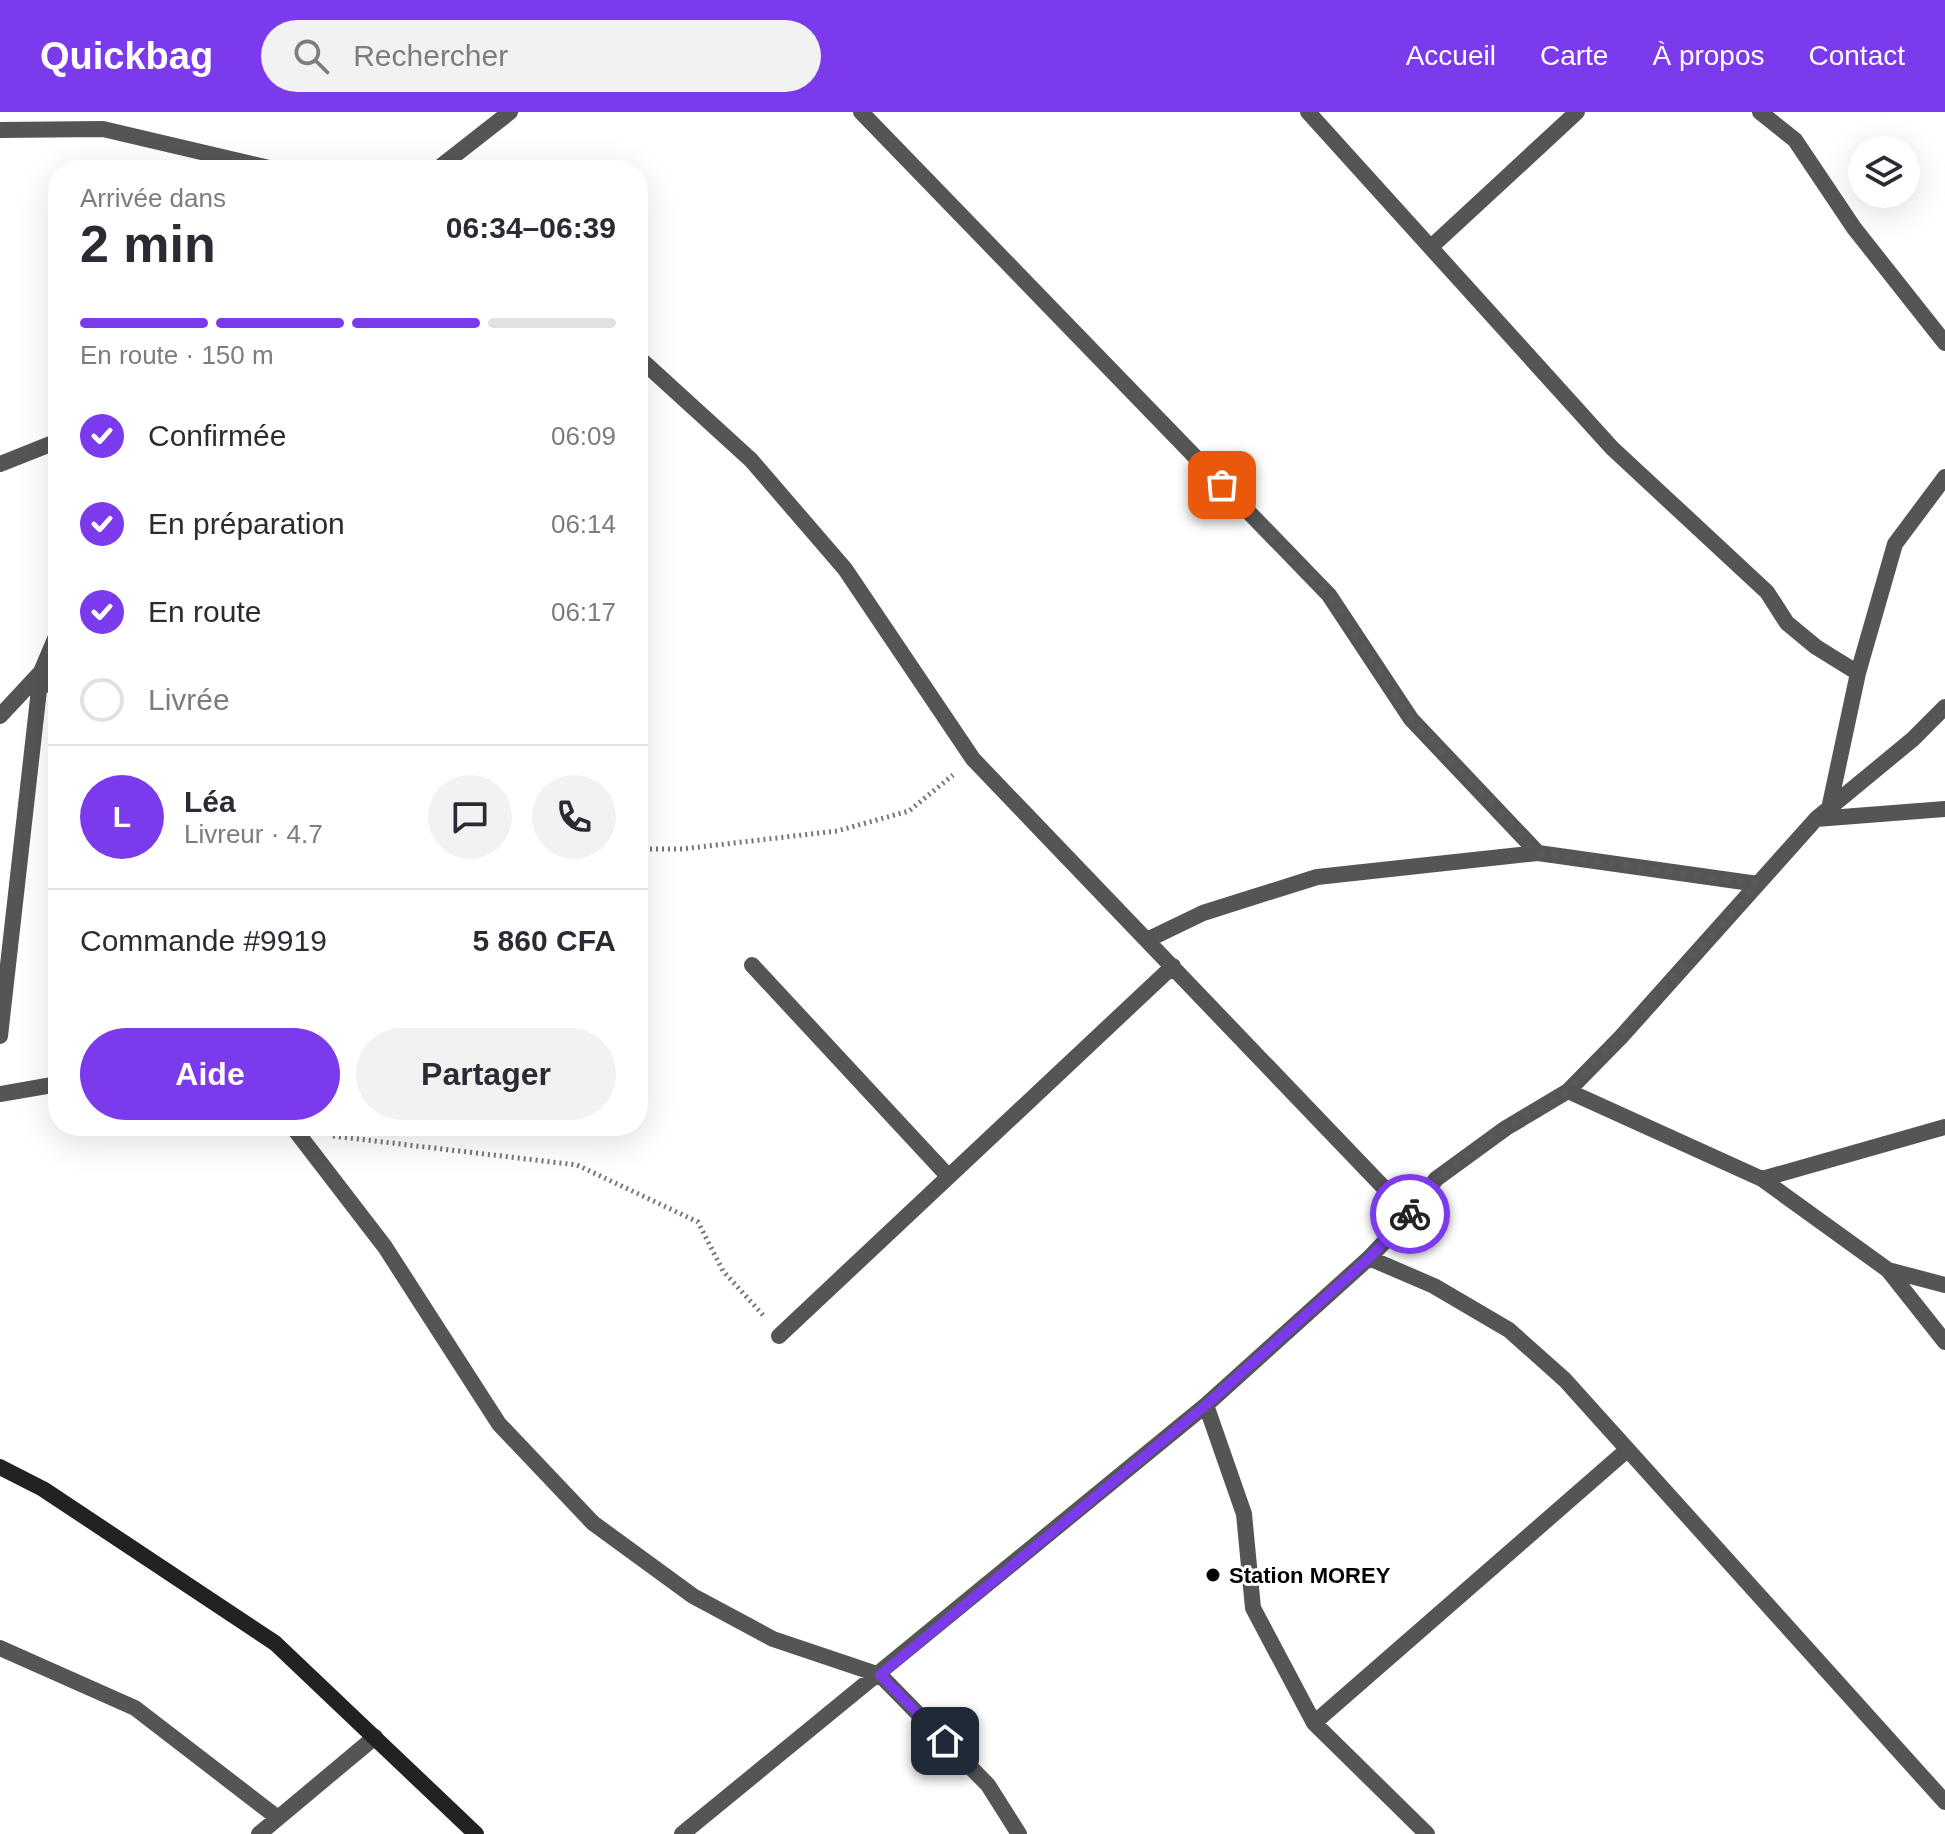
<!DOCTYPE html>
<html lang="fr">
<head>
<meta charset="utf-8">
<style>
  :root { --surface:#fff; --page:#f2f2f3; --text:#2b2b33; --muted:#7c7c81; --line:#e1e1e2; --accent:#7c3aed }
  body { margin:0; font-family:Arial,sans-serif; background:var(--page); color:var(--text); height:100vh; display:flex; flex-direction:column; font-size:30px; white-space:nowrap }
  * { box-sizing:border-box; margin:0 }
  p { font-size:26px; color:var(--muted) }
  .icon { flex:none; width:44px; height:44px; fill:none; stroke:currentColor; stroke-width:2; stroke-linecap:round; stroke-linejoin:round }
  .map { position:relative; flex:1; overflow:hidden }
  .sheet { position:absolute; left:48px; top:48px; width:600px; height:976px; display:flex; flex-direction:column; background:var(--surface); border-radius:32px; box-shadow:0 8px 32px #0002 }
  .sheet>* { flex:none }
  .fabs { position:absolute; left:1848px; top:24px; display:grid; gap:16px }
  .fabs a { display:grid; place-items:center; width:72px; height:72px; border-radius:50%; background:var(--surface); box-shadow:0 8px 32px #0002; font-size:40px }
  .pin { position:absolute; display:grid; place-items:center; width:68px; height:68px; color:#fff; margin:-34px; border-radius:16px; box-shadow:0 4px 12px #0006 }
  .courier { position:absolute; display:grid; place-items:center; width:80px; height:80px; margin:-40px; border:6px solid #7c3aed; border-radius:50%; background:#fff; color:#222; box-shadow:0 2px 10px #0007 }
  .overview em { font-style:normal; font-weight:800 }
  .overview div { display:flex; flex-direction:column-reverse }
  .overview { display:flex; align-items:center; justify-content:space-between; height:136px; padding:0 32px }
  h1 { font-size:52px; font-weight:800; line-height:60px }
  .bar { display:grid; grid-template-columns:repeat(4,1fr); gap:12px 8px; align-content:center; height:96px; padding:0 32px }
  .bar i { height:10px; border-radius:6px; background:var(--line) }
  .bar .on { background:var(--accent) }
  .bar p { grid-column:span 4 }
  .line { display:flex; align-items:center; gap:20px; padding:0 32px; border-top:2px solid var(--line) }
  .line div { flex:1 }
  .round { display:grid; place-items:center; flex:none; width:84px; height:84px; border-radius:42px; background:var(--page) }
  ol { padding:0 32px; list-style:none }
  li { display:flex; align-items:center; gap:24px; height:88px }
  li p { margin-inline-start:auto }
  li .icon { padding:8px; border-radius:50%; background:var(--accent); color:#fff; stroke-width:4 }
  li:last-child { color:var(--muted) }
  li i { width:44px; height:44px; border:4px solid var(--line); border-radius:50% }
  .cta { display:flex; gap:16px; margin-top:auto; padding:16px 32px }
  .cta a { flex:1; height:92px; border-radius:48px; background:var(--accent); color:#fff; font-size:32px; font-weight:800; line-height:92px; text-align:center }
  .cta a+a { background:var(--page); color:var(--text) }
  header { display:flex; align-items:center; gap:48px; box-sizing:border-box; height:112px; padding:0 40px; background:var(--accent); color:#fff }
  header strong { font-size:38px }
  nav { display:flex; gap:44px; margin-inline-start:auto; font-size:28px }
  .search { width:560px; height:72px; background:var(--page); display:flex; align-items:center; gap:20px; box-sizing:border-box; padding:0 28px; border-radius:44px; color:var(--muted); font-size:30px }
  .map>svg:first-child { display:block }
</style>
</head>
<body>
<header>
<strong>Quickbag</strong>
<div class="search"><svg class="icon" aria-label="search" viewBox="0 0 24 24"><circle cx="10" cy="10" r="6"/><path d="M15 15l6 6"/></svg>Rechercher</div>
<nav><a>Accueil</a><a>Carte</a><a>À propos</a><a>Contact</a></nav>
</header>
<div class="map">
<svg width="1945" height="1722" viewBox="0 0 1945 1722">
  <rect width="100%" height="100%" fill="#fff"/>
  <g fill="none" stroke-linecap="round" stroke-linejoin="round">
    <!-- path -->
    <path stroke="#777" stroke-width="5" stroke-dasharray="2 4" stroke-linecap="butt" d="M 638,737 L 682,737 L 837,719 L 909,699 L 953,663
      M 333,1024 L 577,1053 L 698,1110 L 723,1159 L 763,1203"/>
    <!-- street -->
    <path stroke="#555" stroke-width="16" d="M 861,0 L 1329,483 L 1411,607 L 1538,741 L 1758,772
      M 1308,0 L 1612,336 L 1767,480 L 1787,511 L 1816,535 L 1858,561
      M 1760,0 L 1795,28 L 1854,116 L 1945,231
      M 0,18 L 103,17 L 278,58
      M 436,58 L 510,0
      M 1431,135 L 1577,0
      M 638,245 L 751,348 L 845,457 L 973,647 L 1410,1103
      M 0,352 L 58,329
      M 41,560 L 58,581
      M 0,604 L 41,560 L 58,520
      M 1829,697 L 1858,561 L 1895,432 L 1945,365
      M 1816,707 L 1945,697
      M 1147,828 L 1203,801 L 1317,765 L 1538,741
      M 752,853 L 948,1064
      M 0,924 L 41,560
      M 1568,979 L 1762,1067 L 1888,1158 L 1945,1230
      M 0,982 L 58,972
      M 292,1014 L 385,1135 L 499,1312 L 593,1411 L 693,1484 L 773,1527 L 880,1563 L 988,1673 L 1019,1722
      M 1762,1067 L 1945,1015
      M 1369,1146 L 1434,1174 L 1509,1218 L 1565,1268 L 1945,1690
      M 1888,1158 L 1945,1173
      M 779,1224 L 1173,854
      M 1206,1293 L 1244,1402 L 1253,1496 L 1314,1611 L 1427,1722
      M 0,1536 L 135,1596 L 278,1706
      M 1314,1611 L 1627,1338
      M 259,1722 L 375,1625
      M 682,1722 L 1206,1293 L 1369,1146 L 1410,1103 L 1436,1067 L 1506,1016 L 1568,979 L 1621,925 L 1816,707 L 1913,627 L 1945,595"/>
    <!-- secondary -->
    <path stroke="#222" stroke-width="16" d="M 0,1355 L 43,1377 L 275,1531 L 476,1722"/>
  </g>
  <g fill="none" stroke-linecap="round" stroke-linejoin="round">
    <!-- done -->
    <path stroke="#595959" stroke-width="8" stroke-dasharray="0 14.4" d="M 1222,373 L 1329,483 L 1411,607 L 1538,741 L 1758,772 L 1568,979 L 1506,1016 L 1436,1067 L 1410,1102"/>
    <!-- route -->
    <path stroke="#7c3aed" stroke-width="10" d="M 945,1629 L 880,1563 L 1206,1293 L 1369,1146 L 1410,1102"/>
  </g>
  <!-- markers -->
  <circle fill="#000" stroke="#fff" stroke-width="3" cx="1213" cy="1463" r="8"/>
  <g text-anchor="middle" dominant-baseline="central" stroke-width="6" stroke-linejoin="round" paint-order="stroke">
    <!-- poi labels -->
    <g font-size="22" font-weight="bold" fill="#000" stroke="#fff" text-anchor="start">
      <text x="1229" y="1463">Station MOREY</text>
    </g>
  </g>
</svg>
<div class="fabs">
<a><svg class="icon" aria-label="layers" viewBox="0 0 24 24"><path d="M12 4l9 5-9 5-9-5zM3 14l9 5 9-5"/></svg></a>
</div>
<div class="pin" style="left:1222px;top:373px;background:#ea580c"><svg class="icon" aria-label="bag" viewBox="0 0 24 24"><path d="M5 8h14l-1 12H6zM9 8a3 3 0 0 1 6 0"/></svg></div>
<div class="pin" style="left:945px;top:1629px;background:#1f2937"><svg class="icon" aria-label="home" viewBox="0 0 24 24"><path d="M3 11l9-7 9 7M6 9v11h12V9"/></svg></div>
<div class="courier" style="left:1410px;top:1102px"><svg class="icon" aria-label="bike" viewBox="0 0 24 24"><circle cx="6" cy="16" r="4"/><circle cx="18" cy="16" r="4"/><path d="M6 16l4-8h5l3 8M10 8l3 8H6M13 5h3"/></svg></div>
<section class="sheet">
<div class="overview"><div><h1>2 min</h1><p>Arrivée dans</p></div><em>06:34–06:39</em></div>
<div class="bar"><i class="on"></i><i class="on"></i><i class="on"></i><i></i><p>En route · 150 m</p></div>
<ol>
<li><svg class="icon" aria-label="check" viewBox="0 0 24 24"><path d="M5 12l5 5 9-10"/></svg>Confirmée<p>06:09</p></li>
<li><svg class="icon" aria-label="check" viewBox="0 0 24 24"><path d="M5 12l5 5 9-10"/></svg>En préparation<p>06:14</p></li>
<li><svg class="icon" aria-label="check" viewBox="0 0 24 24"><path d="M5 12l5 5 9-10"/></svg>En route<p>06:17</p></li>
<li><i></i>Livrée</li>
</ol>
<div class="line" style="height:144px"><b class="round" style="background:var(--accent);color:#fff">L</b><div><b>Léa</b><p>Livreur · 4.7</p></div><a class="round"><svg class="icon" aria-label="chat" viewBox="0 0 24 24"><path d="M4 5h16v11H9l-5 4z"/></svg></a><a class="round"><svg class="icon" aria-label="phone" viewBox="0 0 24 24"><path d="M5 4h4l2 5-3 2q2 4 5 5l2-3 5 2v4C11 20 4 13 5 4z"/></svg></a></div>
<div class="line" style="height:104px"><div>Commande #9919</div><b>5 860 CFA</b></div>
<div class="cta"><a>Aide</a><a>Partager</a></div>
</section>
</div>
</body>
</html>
